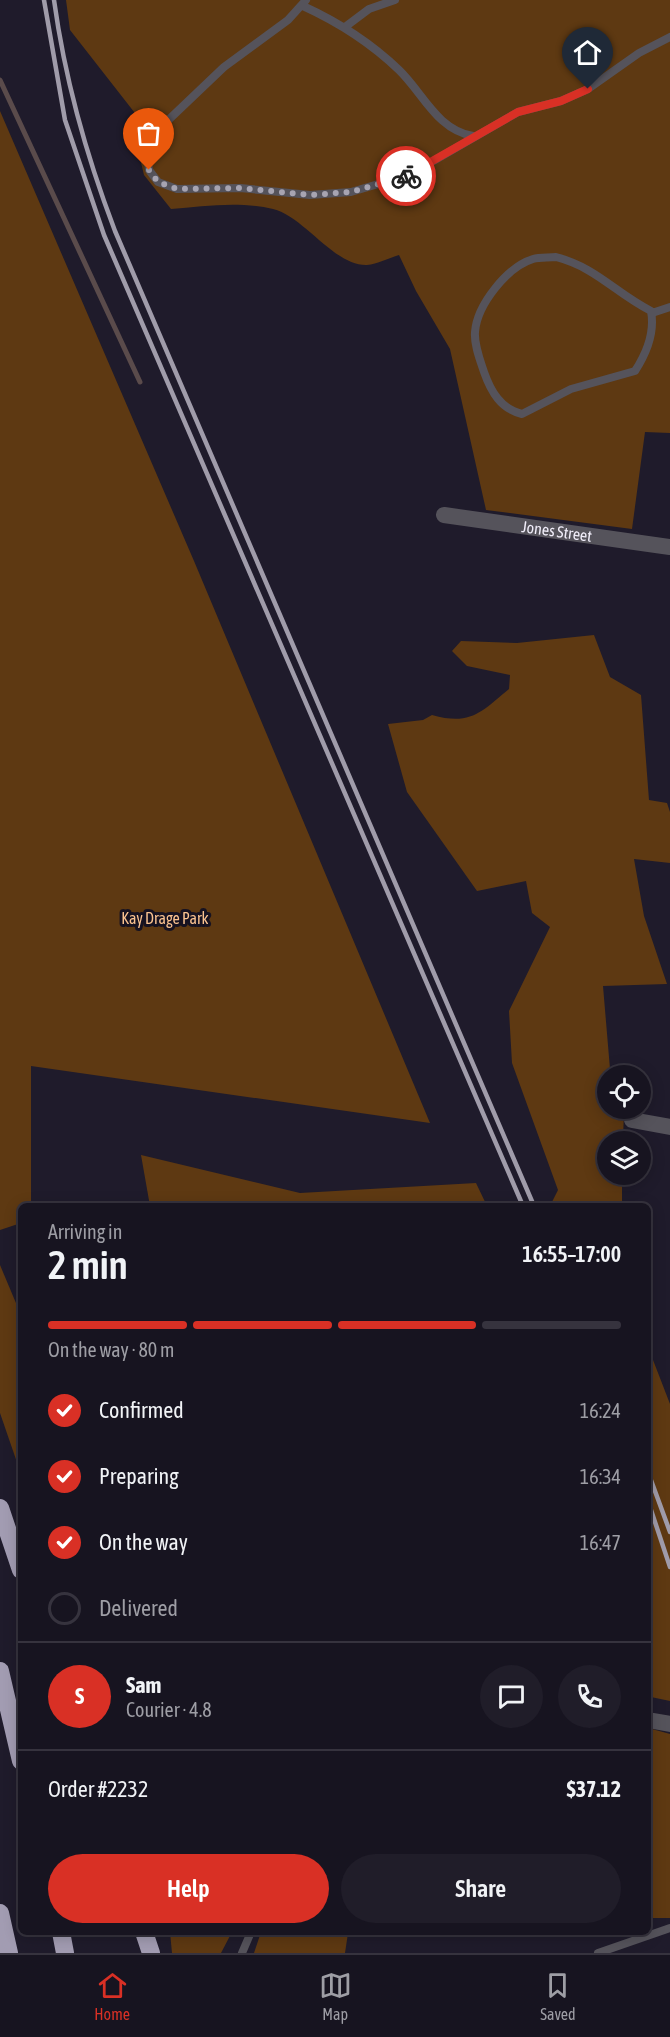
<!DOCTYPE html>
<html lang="en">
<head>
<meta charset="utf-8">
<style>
  :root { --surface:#171420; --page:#201d29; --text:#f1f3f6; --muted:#9e9ea5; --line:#36333e; --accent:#d93025 }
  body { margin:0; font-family:"Asap Condensed",sans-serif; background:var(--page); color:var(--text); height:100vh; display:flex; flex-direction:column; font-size:22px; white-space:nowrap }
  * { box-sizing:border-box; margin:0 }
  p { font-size:20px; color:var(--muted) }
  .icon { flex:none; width:33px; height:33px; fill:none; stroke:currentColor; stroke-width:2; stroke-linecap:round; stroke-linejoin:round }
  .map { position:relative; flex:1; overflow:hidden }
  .drawer { position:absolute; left:18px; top:1203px; width:633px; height:732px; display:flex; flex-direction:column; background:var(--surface); border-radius:9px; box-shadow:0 3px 15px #0003,0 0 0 2px var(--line) }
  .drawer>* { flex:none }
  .tools { position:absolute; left:597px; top:1065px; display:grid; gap:12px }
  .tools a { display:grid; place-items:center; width:54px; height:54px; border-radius:50%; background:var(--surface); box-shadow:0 3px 15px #0003,0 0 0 2px var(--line); font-size:30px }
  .pin { position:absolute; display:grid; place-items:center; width:51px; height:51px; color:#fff; margin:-62px -26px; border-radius:50% 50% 50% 0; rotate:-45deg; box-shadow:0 0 6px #0007 }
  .pin .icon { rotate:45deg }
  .courier { position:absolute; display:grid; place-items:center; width:60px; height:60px; margin:-30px; border:4px solid #d93025; border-radius:50%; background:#fff; color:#222; box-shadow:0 2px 8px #0007 }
  .overview em { font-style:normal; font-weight:600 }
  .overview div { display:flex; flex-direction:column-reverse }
  .overview { display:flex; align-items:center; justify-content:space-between; height:102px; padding:0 30px }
  h1 { font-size:39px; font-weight:600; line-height:45px }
  .bar { display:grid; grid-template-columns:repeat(4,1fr); gap:9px 6px; align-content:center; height:72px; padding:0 30px }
  .bar i { height:8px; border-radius:4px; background:var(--line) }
  .bar .selected { background:var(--accent) }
  .bar p { grid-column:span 4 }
  .line { display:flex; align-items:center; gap:15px; padding:0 30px; border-top:2px solid var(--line) }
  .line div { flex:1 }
  .round { display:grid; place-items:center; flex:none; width:63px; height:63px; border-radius:32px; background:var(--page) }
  ol { padding:0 30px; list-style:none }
  li { display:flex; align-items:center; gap:18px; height:66px }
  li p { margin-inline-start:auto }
  li .icon { padding:6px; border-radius:50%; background:var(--accent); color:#fff; stroke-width:4 }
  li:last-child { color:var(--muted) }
  li i { width:33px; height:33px; border:3px solid var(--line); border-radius:50% }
  .action { display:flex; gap:12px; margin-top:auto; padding:12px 30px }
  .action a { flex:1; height:69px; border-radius:36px; background:var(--accent); color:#fff; font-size:24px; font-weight:600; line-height:69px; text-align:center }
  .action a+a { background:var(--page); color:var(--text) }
  .tabs { display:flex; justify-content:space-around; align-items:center; height:84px; border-top:2px solid var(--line); background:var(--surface); font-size:16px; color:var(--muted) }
  .tabs a { display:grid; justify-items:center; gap:3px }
  .tabs .selected { color:var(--accent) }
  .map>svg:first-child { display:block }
</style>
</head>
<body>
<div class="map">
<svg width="670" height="1953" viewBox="0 0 670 1953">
  <rect width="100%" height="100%" fill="#1f1b2b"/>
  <!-- green -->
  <path fill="#5e3912" d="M 66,0 L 670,0 L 670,433 L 645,432 L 632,529 L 486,510 L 450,349 L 416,291 L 399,255 C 389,258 377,264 367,265 C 334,266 305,217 273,209 C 240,201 204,206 171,209 L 144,175 L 137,146 L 138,117 L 70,30 Z
    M 0,111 L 194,561 L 430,1123 L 31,1066 L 31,1206 L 21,1206 L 21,1223 L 0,1230 Z
    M 594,635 L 610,677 L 641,695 L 649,800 L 667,803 L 670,812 L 670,863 L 634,859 L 644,916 L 667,984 L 603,986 L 610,1069 L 613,1075 L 608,1076 L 608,1108 L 624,1109 L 623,1141 L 608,1142 L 608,1174 L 622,1175 L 622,1206 L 550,1206 L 558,1190 L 512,1063 L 509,1011 L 550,927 L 532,913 L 526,881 L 477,891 L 407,792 L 388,724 L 423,720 L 432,715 C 471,726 481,712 509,689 L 510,675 L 467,666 L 452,651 L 461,641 L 517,643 Z
    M 141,1155 L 300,1193 L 476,1183 L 487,1206 L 150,1206 Z
    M 0,1265 L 21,1315 L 21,1474 L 0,1413 Z
    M 648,1347 L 670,1404 L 670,1701 L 651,1697 L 648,1670 Z
    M 652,1729 L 670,1734 L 670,1918 L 648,1918 L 648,1730 Z
    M 170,1932 L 232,1932 L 221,1953 L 172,1953 Z
    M 261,1932 L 347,1932 L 348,1933 L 345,1953 L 254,1953 Z"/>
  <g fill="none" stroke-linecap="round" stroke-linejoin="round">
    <!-- stream -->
    <path stroke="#5a4b4b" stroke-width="5" d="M 0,80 L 140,382"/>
    <!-- lane -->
    <path stroke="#55535b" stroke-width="8" d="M 306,0 L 288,20 L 224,67 L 161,127 L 147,155 L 149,170 L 158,182 L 177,189 L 240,188 L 310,195 L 351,192 L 409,175 L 518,112 L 561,101 L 588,89 L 639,53 L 670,37
      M 303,6 C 338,22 371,43 399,70 C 423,93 437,130 473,136
      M 345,27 L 369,9 L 395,0
      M 556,257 C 597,268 614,292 651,311 C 655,332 646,354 635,371 L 571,389 L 522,414 C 501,409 491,392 484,372 C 480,360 474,345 475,332 C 477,305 507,267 533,259 C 540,257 549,258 556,257 Z
      M 652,313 L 670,307
      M 242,1953 L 251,1932
      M 598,1953 L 670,1928"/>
    <!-- street -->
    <g stroke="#55535b" stroke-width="16">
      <path id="s1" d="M 444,515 L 670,547"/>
      <path d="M 632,1120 L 670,1127"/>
      <path d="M 648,1720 L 670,1724"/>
    </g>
    <!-- highway -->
    <path stroke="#a29cb2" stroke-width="18" d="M 0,1508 L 21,1570
      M 0,1671 L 21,1761
      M 0,1913 L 9,1953
      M 61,1932 L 65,1953
      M 144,1932 L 151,1953"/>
    <!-- rail -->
    <path stroke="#a09caa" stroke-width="4.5" d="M 44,0 L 65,120 L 104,235 L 523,1206
      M 54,0 C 65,80 86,155 115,231 L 534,1206
      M 648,1472 L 670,1532
      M 648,1501 L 670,1567"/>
  </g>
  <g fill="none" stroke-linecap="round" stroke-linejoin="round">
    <!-- done -->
    <path stroke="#a7a4b1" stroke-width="6" stroke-dasharray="0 10.8" d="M 149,170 L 158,182 L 177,189 L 240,188 L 310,195 L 351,192 L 406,176"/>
    <!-- route -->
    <path stroke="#d93025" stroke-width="8" d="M 406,176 L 518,112 L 561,101 L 588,89"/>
  </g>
  <g text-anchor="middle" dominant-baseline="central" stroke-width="6" stroke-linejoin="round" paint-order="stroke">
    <!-- street labels -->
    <g font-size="16" fill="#f0edf9" stroke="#161221">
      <text stroke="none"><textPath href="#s1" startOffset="114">Jones Street</textPath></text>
    </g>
    <!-- park labels -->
    <g font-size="16" fill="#fbc390" stroke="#161221">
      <text x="165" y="918">Kay Drage Park</text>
    </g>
  </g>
</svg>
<div class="tools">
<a><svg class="icon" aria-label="locate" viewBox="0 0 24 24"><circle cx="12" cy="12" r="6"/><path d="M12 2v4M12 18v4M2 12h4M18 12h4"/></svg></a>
<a><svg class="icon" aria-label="layers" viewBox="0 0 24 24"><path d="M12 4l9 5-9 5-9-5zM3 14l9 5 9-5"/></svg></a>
</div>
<div class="pin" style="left:149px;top:170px;background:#ea580c"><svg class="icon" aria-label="bag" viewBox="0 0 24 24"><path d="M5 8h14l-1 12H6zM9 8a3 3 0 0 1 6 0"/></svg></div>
<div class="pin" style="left:588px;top:89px;background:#1f2937"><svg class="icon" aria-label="home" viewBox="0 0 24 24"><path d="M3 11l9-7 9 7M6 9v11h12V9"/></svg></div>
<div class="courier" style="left:406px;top:176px"><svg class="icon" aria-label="bike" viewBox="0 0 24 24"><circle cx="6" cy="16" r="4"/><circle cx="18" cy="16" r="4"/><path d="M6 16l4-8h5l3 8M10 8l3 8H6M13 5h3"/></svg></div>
<section class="drawer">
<div class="overview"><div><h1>2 min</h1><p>Arriving in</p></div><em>16:55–17:00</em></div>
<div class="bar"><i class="selected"></i><i class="selected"></i><i class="selected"></i><i></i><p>On the way · 80 m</p></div>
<ol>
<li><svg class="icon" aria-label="check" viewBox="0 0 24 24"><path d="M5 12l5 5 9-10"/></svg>Confirmed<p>16:24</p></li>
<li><svg class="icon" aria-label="check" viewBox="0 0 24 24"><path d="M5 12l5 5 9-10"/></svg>Preparing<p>16:34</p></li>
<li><svg class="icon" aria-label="check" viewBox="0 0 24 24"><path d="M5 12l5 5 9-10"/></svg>On the way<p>16:47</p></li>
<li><i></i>Delivered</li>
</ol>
<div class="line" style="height:108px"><b class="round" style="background:var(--accent);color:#fff">S</b><div><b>Sam</b><p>Courier · 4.8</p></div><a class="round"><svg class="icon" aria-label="chat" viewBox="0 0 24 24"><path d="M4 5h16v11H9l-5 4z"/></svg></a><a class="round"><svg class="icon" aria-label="phone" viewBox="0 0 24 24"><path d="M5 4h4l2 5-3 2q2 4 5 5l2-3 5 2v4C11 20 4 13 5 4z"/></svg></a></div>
<div class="line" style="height:78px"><div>Order #2232</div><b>$37.12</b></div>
<div class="action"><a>Help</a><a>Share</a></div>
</section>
</div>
<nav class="tabs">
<a class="selected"><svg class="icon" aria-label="home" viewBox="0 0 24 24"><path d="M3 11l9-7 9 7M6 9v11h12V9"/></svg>Home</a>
<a><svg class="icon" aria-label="map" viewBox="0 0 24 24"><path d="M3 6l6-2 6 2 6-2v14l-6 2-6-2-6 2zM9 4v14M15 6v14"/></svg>Map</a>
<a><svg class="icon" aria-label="saved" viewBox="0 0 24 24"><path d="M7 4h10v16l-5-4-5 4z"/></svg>Saved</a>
</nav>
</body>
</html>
